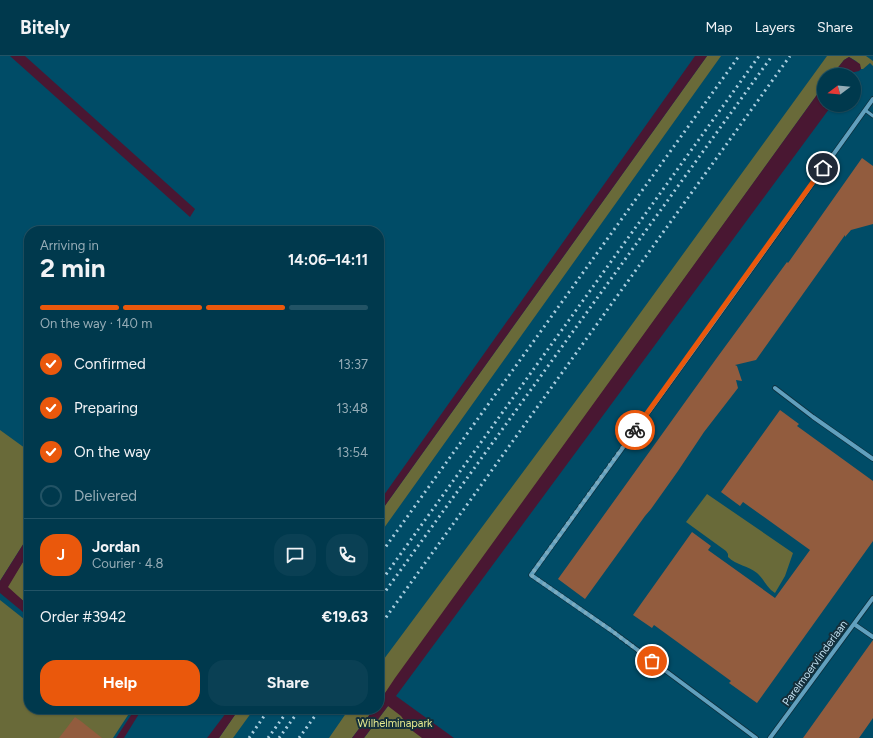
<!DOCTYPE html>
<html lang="en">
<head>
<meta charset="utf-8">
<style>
  :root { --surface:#00394d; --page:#0a4054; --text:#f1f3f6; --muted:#95acb6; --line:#225365; --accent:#ea580c }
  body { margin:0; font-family:Figtree,sans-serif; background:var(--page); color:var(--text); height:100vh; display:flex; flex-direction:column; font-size:15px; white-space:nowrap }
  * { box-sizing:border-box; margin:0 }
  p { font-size:13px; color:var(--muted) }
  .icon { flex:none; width:22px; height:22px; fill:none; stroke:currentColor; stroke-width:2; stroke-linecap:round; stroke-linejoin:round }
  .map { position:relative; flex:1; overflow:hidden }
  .details { position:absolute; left:24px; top:170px; width:360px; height:488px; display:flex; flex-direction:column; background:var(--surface); border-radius:16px; box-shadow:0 1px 3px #0004,0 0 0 1px var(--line) }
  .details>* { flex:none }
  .needle { width:26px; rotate:254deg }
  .tools { position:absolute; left:817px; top:12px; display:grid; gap:8px }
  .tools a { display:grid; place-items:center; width:44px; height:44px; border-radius:50%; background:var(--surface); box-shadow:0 1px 3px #0004,0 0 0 1px var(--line); font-size:20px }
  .pin { position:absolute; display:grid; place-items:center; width:34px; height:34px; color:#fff; margin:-17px; border:2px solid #fff; border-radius:50%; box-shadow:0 1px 4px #0007 }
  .courier { position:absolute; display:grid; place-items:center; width:40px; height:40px; margin:-20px; border:3px solid #ea580c; border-radius:50%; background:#fff; color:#222; box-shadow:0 1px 5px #0007 }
  .overview em { font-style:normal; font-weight:700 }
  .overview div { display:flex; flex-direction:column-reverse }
  .overview { display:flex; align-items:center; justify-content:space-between; height:68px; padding:0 16px }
  h1 { font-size:26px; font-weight:700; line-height:30px }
  .bar { display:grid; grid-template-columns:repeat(4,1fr); gap:6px 4px; align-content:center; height:48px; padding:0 16px }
  .bar i { height:5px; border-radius:3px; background:var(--line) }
  .bar .on { background:var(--accent) }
  .bar p { grid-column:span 4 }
  .line { display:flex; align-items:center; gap:10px; padding:0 16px; border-top:1px solid var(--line) }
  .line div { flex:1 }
  .round { display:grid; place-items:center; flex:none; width:42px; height:42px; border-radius:16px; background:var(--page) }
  ol { padding:0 16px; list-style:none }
  li { display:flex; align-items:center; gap:12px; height:44px }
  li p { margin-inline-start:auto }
  li .icon { padding:4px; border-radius:50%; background:var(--accent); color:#fff; stroke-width:4 }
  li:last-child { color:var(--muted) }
  li i { width:22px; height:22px; border:2px solid var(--line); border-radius:50% }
  .cta { display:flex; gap:8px; margin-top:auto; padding:8px 16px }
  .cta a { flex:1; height:46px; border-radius:16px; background:var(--accent); color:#fff; font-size:16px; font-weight:700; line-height:46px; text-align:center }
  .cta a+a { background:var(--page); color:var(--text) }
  header { display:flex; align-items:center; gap:24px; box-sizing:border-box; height:56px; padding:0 20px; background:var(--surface); border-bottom:1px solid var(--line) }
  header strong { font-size:19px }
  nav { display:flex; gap:22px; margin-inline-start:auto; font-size:14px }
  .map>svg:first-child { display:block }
</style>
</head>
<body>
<header>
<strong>Bitely</strong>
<nav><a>Map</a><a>Layers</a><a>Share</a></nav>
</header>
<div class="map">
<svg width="873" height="682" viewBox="0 0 873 682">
  <rect width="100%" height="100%" fill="#004c67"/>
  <!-- green -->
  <path fill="#696a39" d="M 707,0 L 721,0 L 379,479 L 379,458 Z
    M 827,0 L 866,0 L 873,5 L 873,10 L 870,7 L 863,13 L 861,13 C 858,5 856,5 849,1 L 844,4 L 832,19 L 824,19 L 824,29 L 379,646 L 379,610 L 381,607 L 601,311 Z
    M 0,374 L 29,395 L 29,479 L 0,525 Z
    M 707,438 L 793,497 L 785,520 L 775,537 C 766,531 764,523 757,517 C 749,510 736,509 728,501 L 728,498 L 726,495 L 686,466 Z
    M 29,496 L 29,550 L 7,531 Z
    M 0,544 L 29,567 L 29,653 L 132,653 L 113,682 L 0,682 Z
    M 391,646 L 441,682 L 364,682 Z
    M 239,653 L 254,653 L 233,682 L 219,682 Z
    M 349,653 L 374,653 L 352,682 L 329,682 Z"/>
  <!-- water -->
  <path fill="#491732" d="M 10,0 L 25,0 L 195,153 L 190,161 Z
    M 695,0 L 707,0 L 379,458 L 379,446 Z
    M 849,1 L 860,8 L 861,13 L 859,15 L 850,17 L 849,19 L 832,19 L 844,4 Z
    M 824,29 L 824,49 L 832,49 L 821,64 L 396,640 L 454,682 L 422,682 L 410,673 L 401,660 L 388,650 L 364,682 L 352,682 L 374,653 L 379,653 L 379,646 L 395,622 Z
    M 29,479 L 29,496 L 8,531 L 29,550 L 29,561 L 0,537 L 0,525 Z
    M 135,653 L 142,653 L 124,682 L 116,682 Z
    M 229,653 L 239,653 L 219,682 L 207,682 Z"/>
  <!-- building -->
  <path fill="#925c3e" d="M 862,102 L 873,110 L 873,168 L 851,174 L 845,181 L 845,179 L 756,304 L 735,309 L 737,310 L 742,325 L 736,324 L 738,332 L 704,376 L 678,415 L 651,453 L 645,460 L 585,543 L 558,523 L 716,303 L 787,206 L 788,207 Z
    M 780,354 L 799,368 L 797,370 L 873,425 L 873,485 L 757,647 L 729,627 L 731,625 L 654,569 L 652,572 L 633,559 L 692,476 L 711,490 L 708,494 L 775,542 L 810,494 L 743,446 L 740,450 L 721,436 Z
    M 873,584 L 873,662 L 859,682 L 803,682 Z
    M 75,661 L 82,666 L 102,682 L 59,682 Z"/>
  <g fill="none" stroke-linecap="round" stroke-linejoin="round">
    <defs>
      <path id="service" d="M 865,54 L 873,60"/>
      <path id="minor" d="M 775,332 L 813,361 L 873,403
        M 854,568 L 873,581
        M 756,682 L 612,575 L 531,519 L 710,271 L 873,43
        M 770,682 L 873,542"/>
    </defs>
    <!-- service casing -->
    <use href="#service" stroke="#0d303e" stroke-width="4.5"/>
    <!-- minor casing -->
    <use href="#minor" stroke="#0d303e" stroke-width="5.5"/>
    <!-- service -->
    <use href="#service" stroke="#61a0be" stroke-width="3"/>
    <!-- minor -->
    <use href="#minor" stroke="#61a0be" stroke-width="4"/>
    <!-- rail -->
    <path stroke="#a9cdde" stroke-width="3" stroke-dasharray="2 4" stroke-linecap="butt" d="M 379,500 L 739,0
      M 379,528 L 759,0
      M 379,544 L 772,0
      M 379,571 L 790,0
      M 249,682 L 269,653
      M 268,682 L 289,653
      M 279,682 L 300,653
      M 299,682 L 320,653"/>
  </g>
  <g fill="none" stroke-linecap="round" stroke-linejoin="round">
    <!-- done -->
    <path stroke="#7cabbf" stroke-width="4" stroke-dasharray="0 7.2" d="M 635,374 L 531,519 L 612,575 L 652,605"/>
    <!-- route -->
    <path stroke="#ea580c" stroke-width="5" d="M 635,374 L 823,112"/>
  </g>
  <g text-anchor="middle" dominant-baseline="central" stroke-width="4" stroke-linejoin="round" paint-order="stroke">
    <!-- street labels -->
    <g font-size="11" fill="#bfdeee" stroke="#142f3b">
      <text transform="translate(815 607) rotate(-54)">Parelmoervlinderlaan</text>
    </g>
    <!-- park labels -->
    <g font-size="11" fill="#e5e88d" stroke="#142f3b">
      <text x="395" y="667">Wilhelminapark</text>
    </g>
  </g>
</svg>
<div class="tools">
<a><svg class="needle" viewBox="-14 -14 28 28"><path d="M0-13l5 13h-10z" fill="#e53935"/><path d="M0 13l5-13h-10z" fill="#95acb6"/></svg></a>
</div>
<div class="pin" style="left:652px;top:605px;background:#ea580c"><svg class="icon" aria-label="bag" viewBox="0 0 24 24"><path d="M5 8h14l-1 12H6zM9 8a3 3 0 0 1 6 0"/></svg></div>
<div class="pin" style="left:823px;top:112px;background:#1f2937"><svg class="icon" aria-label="home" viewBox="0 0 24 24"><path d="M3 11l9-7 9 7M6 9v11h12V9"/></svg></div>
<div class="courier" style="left:635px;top:374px"><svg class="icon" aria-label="bike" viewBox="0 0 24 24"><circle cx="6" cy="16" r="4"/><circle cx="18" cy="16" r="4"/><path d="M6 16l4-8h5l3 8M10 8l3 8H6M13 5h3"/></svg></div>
<section class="details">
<div class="overview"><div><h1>2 min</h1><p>Arriving in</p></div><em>14:06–14:11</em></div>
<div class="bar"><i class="on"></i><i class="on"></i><i class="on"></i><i></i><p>On the way · 140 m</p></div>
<ol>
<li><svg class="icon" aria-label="check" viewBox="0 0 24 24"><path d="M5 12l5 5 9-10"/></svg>Confirmed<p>13:37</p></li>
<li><svg class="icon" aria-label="check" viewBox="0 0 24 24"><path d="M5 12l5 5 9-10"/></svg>Preparing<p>13:48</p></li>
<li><svg class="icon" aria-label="check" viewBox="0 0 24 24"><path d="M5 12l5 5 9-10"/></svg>On the way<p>13:54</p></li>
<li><i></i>Delivered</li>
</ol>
<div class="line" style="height:72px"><b class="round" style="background:var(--accent);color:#fff">J</b><div><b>Jordan</b><p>Courier · 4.8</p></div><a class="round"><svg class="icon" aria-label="chat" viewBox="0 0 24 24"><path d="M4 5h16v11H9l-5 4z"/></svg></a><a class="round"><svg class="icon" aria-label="phone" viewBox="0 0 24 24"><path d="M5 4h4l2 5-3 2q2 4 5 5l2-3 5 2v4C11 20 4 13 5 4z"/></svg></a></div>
<div class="line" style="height:52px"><div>Order #3942</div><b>€19.63</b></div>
<div class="cta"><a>Help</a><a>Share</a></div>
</section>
</div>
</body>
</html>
